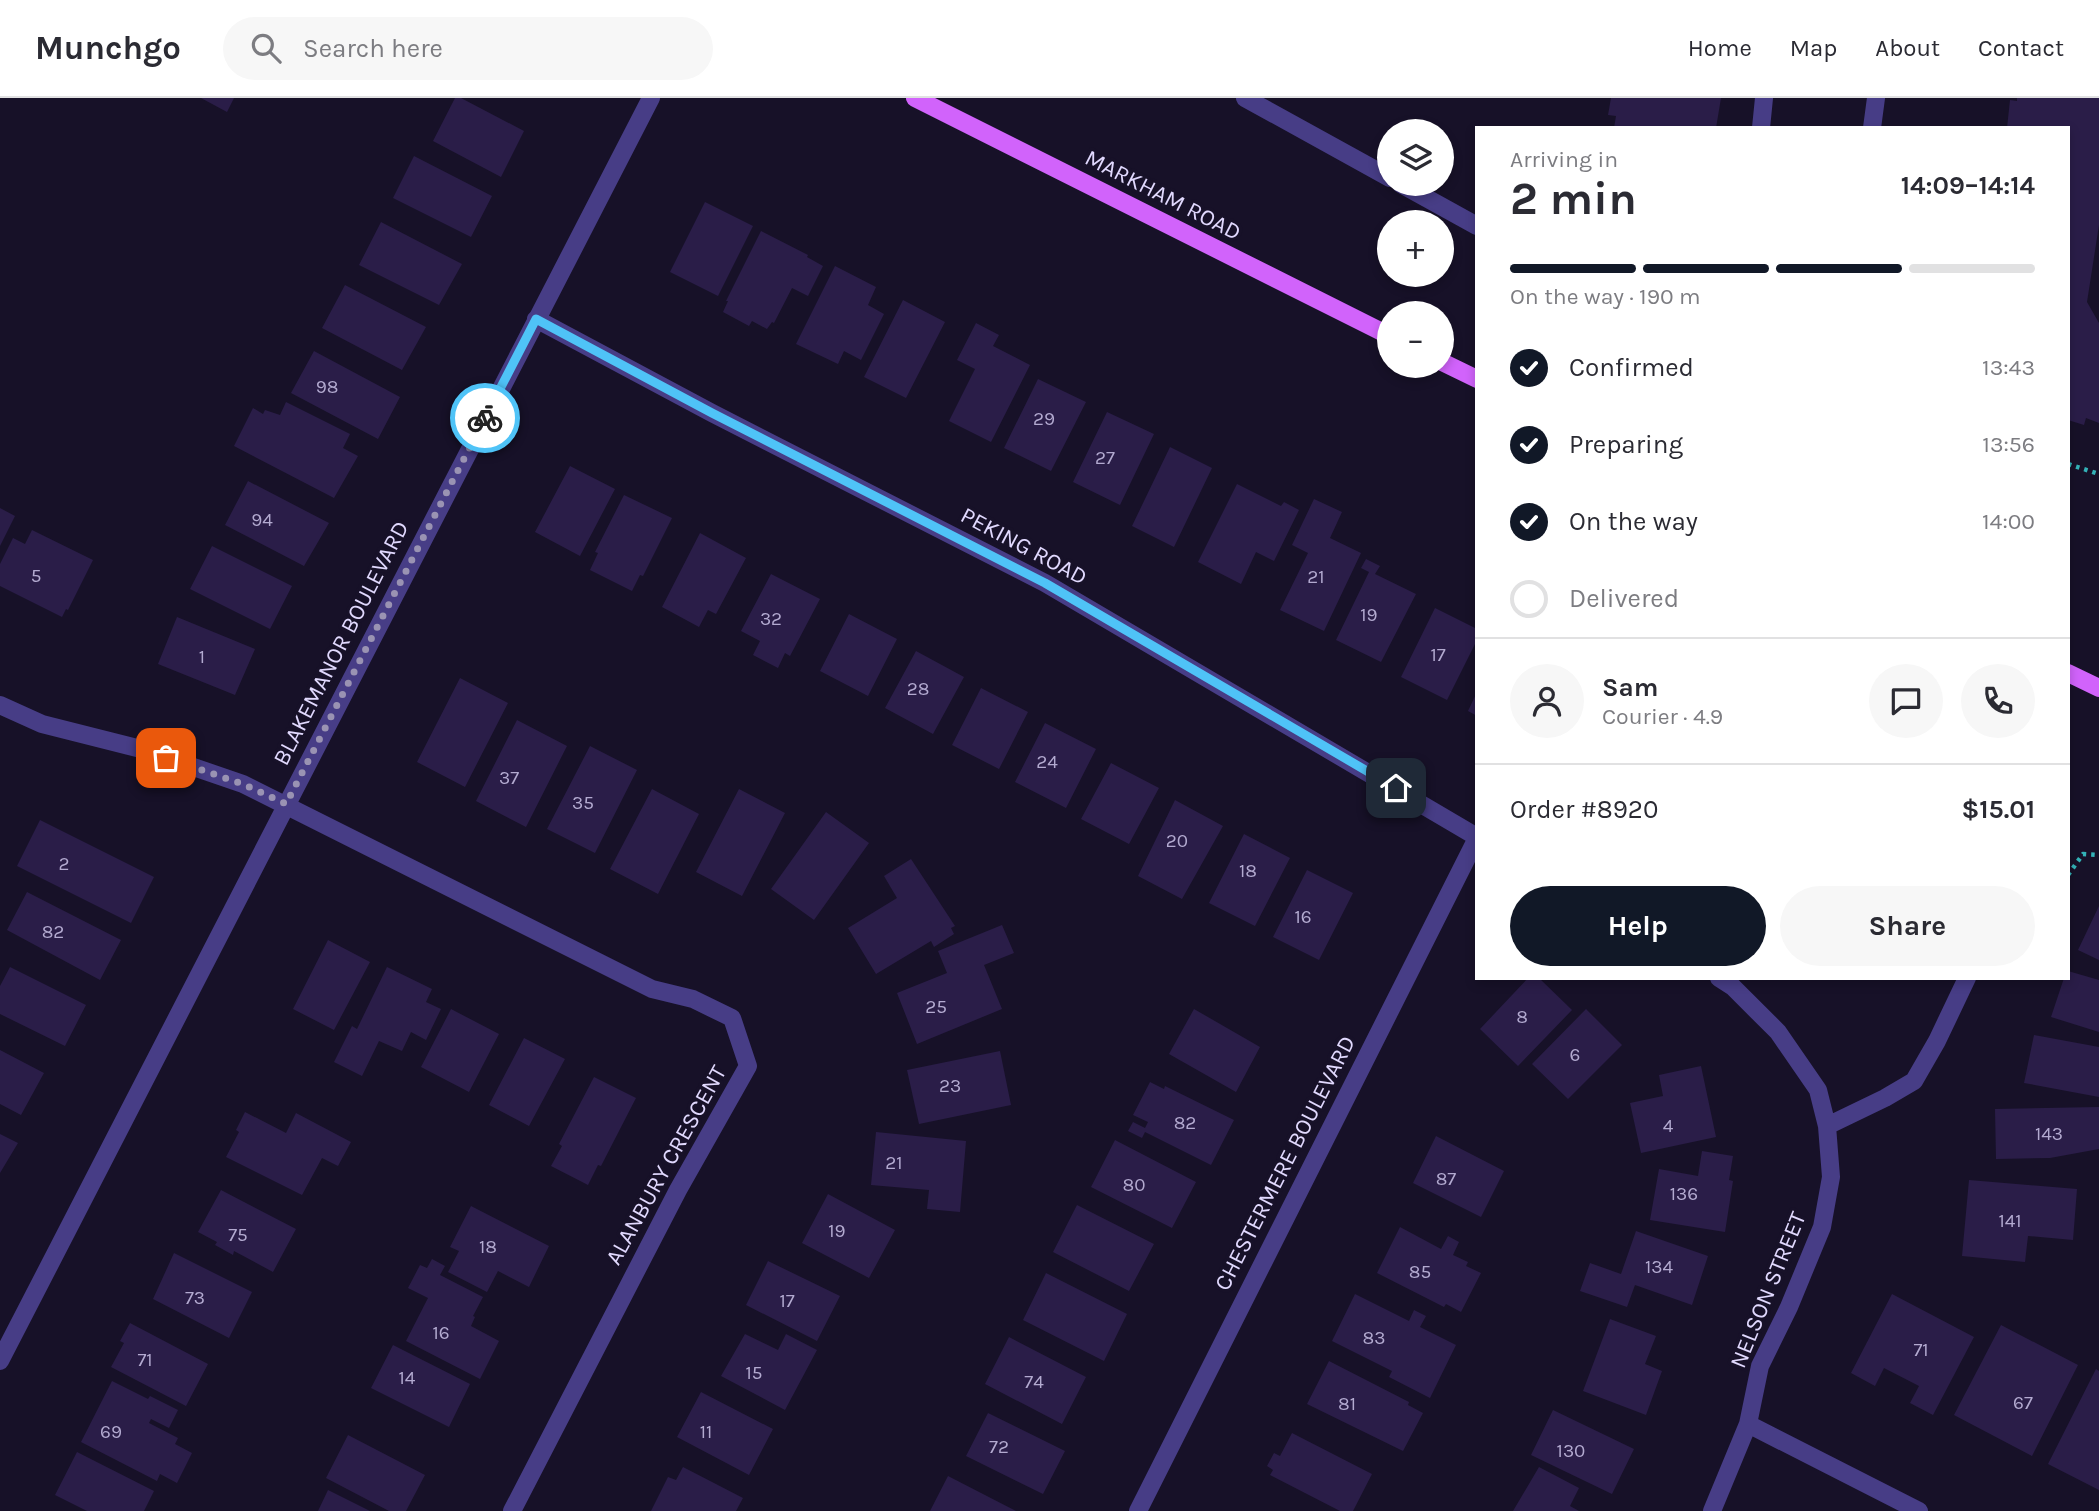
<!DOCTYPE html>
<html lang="en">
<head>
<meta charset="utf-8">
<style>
  :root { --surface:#fff; --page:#f7f7f7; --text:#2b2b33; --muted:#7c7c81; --line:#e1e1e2; --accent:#111827 }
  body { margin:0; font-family:Karla,sans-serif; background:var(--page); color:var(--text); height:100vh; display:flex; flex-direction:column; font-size:26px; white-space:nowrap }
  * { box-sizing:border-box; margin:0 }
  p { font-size:23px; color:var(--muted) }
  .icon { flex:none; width:38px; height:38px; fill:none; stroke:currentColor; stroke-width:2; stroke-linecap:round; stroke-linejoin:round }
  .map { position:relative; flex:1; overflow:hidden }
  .details { position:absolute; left:1475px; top:28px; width:595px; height:854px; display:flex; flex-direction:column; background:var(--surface); border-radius:0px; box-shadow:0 4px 10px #0003 }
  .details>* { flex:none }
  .fabs { position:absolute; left:1377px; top:21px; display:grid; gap:14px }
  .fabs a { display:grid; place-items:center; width:77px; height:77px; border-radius:50%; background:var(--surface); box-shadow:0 4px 10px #0003; font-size:35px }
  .pin { position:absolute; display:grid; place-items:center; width:60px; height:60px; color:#fff; margin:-30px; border-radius:14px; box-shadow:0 4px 10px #0006 }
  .courier { position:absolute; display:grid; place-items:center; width:70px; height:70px; margin:-35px; border:5px solid #4fc3f7; border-radius:50%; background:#fff; color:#222; box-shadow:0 2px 9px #0007 }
  .summary em { font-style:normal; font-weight:700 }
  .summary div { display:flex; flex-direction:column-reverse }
  .summary { display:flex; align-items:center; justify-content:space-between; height:119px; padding:0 35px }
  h1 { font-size:46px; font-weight:700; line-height:52px }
  .bar { display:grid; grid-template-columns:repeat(4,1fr); gap:10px 7px; align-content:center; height:84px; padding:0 35px }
  .bar i { height:9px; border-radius:5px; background:var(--line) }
  .bar .on { background:var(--accent) }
  .bar p { grid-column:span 4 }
  .line { display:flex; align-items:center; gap:18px; padding:0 35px; border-top:2px solid var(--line) }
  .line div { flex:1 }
  .round { display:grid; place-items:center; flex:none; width:74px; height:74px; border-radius:37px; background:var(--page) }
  ol { padding:0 35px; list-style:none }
  li { display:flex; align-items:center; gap:21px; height:77px }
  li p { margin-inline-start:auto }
  li .icon { padding:7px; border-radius:50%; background:var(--accent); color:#fff; stroke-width:4 }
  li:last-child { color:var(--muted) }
  li i { width:38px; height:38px; border:4px solid var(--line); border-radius:50% }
  .button { display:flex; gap:14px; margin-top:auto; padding:14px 35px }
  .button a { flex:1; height:80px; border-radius:42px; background:var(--accent); color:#fff; font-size:28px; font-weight:700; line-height:80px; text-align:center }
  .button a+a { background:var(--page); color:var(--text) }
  header { display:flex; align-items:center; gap:42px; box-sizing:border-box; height:98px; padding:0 35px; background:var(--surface); border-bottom:2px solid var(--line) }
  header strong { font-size:33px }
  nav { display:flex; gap:38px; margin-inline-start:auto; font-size:24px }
  .search { width:490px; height:63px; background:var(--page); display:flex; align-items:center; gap:18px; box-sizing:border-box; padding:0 24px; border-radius:38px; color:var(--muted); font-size:26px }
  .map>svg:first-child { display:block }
</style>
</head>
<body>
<header>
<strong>Munchgo</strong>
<div class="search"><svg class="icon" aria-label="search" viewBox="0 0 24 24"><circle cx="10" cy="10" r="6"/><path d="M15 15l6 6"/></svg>Search here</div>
<nav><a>Home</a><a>Map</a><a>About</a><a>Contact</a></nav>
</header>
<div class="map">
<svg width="2099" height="1413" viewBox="0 0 2099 1413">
  <rect width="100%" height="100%" fill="#171128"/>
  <!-- building -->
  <path fill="#2a1d48" d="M 201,0 L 234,0 L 227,14 Z
    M 455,0 L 461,0 L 524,33 L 501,79 L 433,43 Z
    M 1611,0 L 1721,0 L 1716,30 L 1614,30 L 1616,18 L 1608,17 Z
    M 2017,0 L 2099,0 L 2099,127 L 2087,204 L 2099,225 L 2099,325 L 2086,320 L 2084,327 L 2068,322 L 2068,30 L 2007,30 L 2010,2 L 2017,3 Z
    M 414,58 L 492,98 L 471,139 L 393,100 Z
    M 705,104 L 753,128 L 718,198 L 670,174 Z
    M 381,124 L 462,166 L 439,207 L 359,167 Z
    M 761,133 L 808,157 L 807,159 L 823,168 L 808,198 L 792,190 L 774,225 L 772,224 L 767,231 L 752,223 L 749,228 L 723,214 L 728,203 L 726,203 Z
    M 835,168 L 876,189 L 868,207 L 884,216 L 861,262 L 844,253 L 838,266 L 796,246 Z
    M 345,187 L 426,229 L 402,272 L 322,230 Z
    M 903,202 L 945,224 L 906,300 L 864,279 Z
    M 976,225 L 999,237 L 993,248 L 1030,267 L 991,344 L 949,323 L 975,271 L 957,262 Z
    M 314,253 L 400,299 L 378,341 L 291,295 Z
    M 1038,281 L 1086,304 L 1051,373 L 1004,350 Z
    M 286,304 L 350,336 L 343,350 L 358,358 L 334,400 L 234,348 L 253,310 L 263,316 L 265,312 L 280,317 Z
    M 1107,314 L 1154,336 L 1120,407 L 1073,384 Z
    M 1170,349 L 1212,370 L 1174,449 L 1132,428 Z
    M 570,368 L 615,391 L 580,458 L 535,434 Z
    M 248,383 L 329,425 L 304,468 L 225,427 Z
    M 1237,386 L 1281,408 L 1284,404 L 1299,412 L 1274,463 L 1256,454 L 1241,486 L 1198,464 Z
    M 624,397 L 672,420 L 643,478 L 640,477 L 632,493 L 590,472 L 598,455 L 595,454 Z
    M 1314,401 L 1342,414 L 1330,440 L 1361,455 L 1324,533 L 1280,512 L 1308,455 L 1292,447 Z
    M 0,410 L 15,418 L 0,448 Z
    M 32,432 L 93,462 L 68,512 L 66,511 L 62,519 L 0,488 L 0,466 L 13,440 L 25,446 Z
    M 700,435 L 746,460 L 716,516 L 708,512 L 699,529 L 662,509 Z
    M 212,448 L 292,488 L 270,531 L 190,491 Z
    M 1366,461 L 1380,468 L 1375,476 L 1416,496 L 1381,564 L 1336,542 L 1369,474 L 1361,470 Z
    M 771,476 L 820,501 L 790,558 L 785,555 L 778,570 L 753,557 L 760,543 L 741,533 Z
    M 1435,510 L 1477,531 L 1477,542 L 1447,602 L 1401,579 Z
    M 849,516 L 897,541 L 868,598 L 820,573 Z
    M 177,519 L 255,551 L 235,597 L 158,566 Z
    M 916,553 L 964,579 L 933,636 L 885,610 Z
    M 460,580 L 508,605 L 465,689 L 417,664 Z
    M 981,590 L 1028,614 L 999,671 L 952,647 Z
    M 1477,594 L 1477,618 L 1468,613 Z
    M 517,622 L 567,648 L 526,729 L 476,703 Z
    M 1045,625 L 1096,651 L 1066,710 L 1015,684 Z
    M 590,648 L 637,672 L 595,755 L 547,731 Z
    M 1111,665 L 1159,690 L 1129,746 L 1081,721 Z
    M 652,691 L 699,716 L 658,796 L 610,771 Z
    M 739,691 L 785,715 L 742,798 L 696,774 Z
    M 1175,702 L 1223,728 L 1182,801 L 1138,778 Z
    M 826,714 L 869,745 L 814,822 L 771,791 Z
    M 40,722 L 154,779 L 131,825 L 17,768 Z
    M 1244,736 L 1290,760 L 1255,828 L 1209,805 Z
    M 911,761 L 955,828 L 951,830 L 954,836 L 934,849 L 931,843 L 876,876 L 848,830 L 897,800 L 884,778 Z
    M 1307,772 L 1353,795 L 1319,862 L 1273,839 Z
    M 27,794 L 121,842 L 100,882 L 7,832 Z
    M 2099,808 L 2099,862 L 2078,852 Z
    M 1002,827 L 1014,855 L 984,867 L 1002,911 L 917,946 L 897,895 L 947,875 L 938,853 Z
    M 328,842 L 370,864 L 334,932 L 293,911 Z
    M 10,869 L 86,907 L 65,948 L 0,916 L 0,888 Z
    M 387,869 L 432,891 L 426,904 L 441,911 L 426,942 L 411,934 L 402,953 L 379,943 L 362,978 L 334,964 L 352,928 L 357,931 Z
    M 2068,873 L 2099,882 L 2099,934 L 2051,919 L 2064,880 L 2068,880 Z
    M 1528,880 L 1539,880 L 1572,912 L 1518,968 L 1480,931 Z
    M 451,911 L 499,936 L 469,994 L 421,969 Z
    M 1194,911 L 1260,949 L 1236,994 L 1169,956 Z
    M 1586,911 L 1622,947 L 1568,1001 L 1532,966 Z
    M 2034,937 L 2099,949 L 2099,999 L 2024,985 Z
    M 524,940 L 565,961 L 529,1028 L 489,1007 Z
    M 0,952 L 44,975 L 21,1017 L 0,1006 Z
    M 1000,953 L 1011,1007 L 919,1026 L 907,972 Z
    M 1701,968 L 1716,1039 L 1641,1055 L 1630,1005 L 1663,998 L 1659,977 Z
    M 594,979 L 636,1000 L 601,1068 L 598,1067 L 588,1087 L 551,1068 L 562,1048 L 559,1046 Z
    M 1150,984 L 1164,991 L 1165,988 L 1234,1022 L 1211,1067 L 1145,1034 L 1142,1040 L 1128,1033 L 1133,1024 L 1145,1030 L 1148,1024 L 1133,1017 Z
    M 2099,1009 L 2099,1051 L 2050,1060 L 1996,1061 L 1995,1011 Z
    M 245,1014 L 286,1035 L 296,1015 L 351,1044 L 338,1068 L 322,1060 L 302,1097 L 226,1059 L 239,1034 L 236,1032 Z
    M 876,1034 L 966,1043 L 960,1114 L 927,1111 L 929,1092 L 871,1087 Z
    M 0,1036 L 18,1045 L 0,1075 Z
    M 1436,1038 L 1504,1073 L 1481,1119 L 1413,1085 Z
    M 1115,1042 L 1196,1084 L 1172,1130 L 1091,1089 Z
    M 1702,1053 L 1733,1058 L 1729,1082 L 1733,1083 L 1725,1134 L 1650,1122 L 1659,1071 L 1698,1078 Z
    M 1969,1082 L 2077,1091 L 2073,1142 L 2028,1138 L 2025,1164 L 1962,1158 Z
    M 221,1092 L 296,1131 L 273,1174 L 234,1153 L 233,1157 L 215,1147 L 217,1144 L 198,1134 Z
    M 828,1096 L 895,1132 L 869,1180 L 802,1145 Z
    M 1077,1107 L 1154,1146 L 1129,1193 L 1053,1154 Z
    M 471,1108 L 549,1148 L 529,1189 L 498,1173 L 487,1194 L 448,1174 L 459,1153 L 450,1149 Z
    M 1400,1129 L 1441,1151 L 1448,1138 L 1459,1144 L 1453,1157 L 1468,1164 L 1466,1168 L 1481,1175 L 1461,1214 L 1446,1206 L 1444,1209 L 1377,1175 Z
    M 1636,1133 L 1708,1158 L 1692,1207 L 1635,1187 L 1627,1209 L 1580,1193 L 1590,1165 L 1621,1176 Z
    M 174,1155 L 252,1194 L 229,1240 L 153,1201 Z
    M 432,1161 L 445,1168 L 440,1177 L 483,1199 L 473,1218 L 475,1219 L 471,1228 L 499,1243 L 480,1281 L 406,1243 L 428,1200 L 408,1190 L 420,1167 L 427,1170 Z
    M 768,1163 L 840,1198 L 817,1243 L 746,1207 Z
    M 1046,1175 L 1127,1216 L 1104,1263 L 1023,1222 Z
    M 1355,1196 L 1409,1223 L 1414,1212 L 1426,1218 L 1420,1229 L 1456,1247 L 1430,1300 L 1389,1279 L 1392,1273 L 1332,1243 Z
    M 1892,1196 L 1974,1239 L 1933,1317 L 1910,1305 L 1919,1288 L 1884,1270 L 1875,1288 L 1851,1275 Z
    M 1610,1221 L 1656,1238 L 1645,1266 L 1662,1273 L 1646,1317 L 1583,1293 Z
    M 130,1225 L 208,1266 L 186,1308 L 111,1269 L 124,1245 L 120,1243 Z
    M 2001,1227 L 2078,1267 L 2032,1358 L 1954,1317 Z
    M 745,1236 L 778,1252 L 786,1236 L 817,1252 L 785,1312 L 721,1278 Z
    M 1009,1239 L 1086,1279 L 1062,1326 L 985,1286 Z
    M 393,1247 L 470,1286 L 449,1329 L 371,1290 Z
    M 1329,1263 L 1409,1304 L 1408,1307 L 1423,1315 L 1403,1353 L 1307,1306 Z
    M 2096,1271 L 2099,1273 L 2099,1392 L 2048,1366 Z
    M 112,1283 L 148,1301 L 150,1298 L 178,1312 L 169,1330 L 151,1321 L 149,1325 L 178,1340 L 175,1346 L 192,1355 L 177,1385 L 160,1376 L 157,1383 L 81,1344 Z
    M 701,1294 L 773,1331 L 749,1377 L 677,1339 Z
    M 1553,1312 L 1634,1351 L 1612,1396 L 1531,1357 Z
    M 988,1315 L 1065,1353 L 1043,1396 L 966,1358 Z
    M 1292,1335 L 1372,1376 L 1353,1413 L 1340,1413 L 1270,1377 L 1273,1372 L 1267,1368 L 1274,1355 L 1280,1358 Z
    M 348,1337 L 425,1377 L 406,1413 L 389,1413 L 326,1380 Z
    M 77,1354 L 154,1393 L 144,1413 L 87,1413 L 55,1397 Z
    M 683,1369 L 743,1400 L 736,1413 L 651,1413 L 668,1379 L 676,1382 Z
    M 1539,1369 L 1579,1390 L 1570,1408 L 1579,1413 L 1513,1413 Z
    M 948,1378 L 1016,1413 L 930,1413 Z
    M 328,1392 L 370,1413 L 318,1413 Z"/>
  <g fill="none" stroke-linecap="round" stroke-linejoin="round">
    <!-- path -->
    <path stroke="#33b2b7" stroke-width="4.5" stroke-dasharray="3.5 5" stroke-linecap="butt" d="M 2068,366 L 2099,376
      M 2068,777 L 2083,756 L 2099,757"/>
    <!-- minor -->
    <path stroke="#473d86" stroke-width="18" d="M 1245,0 L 1390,80
      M 1761,30 L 1764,0
      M 1872,30 L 1876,0
      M 1401,86 L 1477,128
      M 536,221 L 712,315 L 1045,485 L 1477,739
      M 0,607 L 42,626 L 141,651 L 243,686 L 652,891 L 693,901 L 732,920 L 748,968 L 678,1092 L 512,1413
      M 1827,1028 L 1885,1000 L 1914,983 L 1937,943 L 1967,880
      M 0,1263 L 651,0
      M 1748,1326 L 1919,1413
      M 1138,1413 L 1477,740
      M 1712,1413 L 1748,1326 L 1760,1268 L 1789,1209 L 1822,1129 L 1831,1079 L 1827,1028 L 1818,992 L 1778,934 L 1733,889 L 1719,880"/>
    <!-- major -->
    <path stroke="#d163fb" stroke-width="18" d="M 915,0 L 1390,238
      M 1442,264 L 1477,281
      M 2068,575 L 2099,590"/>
  </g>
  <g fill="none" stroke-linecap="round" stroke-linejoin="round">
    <!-- done -->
    <path stroke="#9a93b3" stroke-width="7" stroke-dasharray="0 12.6" d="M 166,660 L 243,686 L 286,706 L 485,320"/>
    <!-- route -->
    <path stroke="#4fc3f7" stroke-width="9" d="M 485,320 L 536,221 L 712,315 L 1045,485 L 1396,690"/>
  </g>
  <g text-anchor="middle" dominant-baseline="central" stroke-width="7" stroke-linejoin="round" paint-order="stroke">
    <!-- number labels -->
    <g font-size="19" fill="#b3aad0">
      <text x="327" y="289">98</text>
      <text x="1044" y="321">29</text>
      <text x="1105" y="360">27</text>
      <text x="262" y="422">94</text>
      <text x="36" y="478">5</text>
      <text x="1316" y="479">21</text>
      <text x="1369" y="517">19</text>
      <text x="771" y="521">32</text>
      <text x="1438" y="557">17</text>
      <text x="202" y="559">1</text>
      <text x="918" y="591">28</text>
      <text x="1047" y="664">24</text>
      <text x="509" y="680">37</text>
      <text x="583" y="705">35</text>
      <text x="1177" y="743">20</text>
      <text x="64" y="766">2</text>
      <text x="1248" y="773">18</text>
      <text x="1303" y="819">16</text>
      <text x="53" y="834">82</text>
      <text x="936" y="909">25</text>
      <text x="1522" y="919">8</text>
      <text x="1575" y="957">6</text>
      <text x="950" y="988">23</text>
      <text x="1185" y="1025">82</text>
      <text x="1668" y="1028">4</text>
      <text x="2049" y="1036">143</text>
      <text x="894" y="1065">21</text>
      <text x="1446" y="1081">87</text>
      <text x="1134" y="1087">80</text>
      <text x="1684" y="1096">136</text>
      <text x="2010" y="1123">141</text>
      <text x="837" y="1133">19</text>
      <text x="238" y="1137">75</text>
      <text x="488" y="1149">18</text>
      <text x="1659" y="1169">134</text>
      <text x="1420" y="1174">85</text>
      <text x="195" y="1200">73</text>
      <text x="787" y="1203">17</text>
      <text x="441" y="1235">16</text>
      <text x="1374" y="1240">83</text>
      <text x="1921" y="1252">71</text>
      <text x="145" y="1262">71</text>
      <text x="754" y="1275">15</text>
      <text x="407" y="1280">14</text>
      <text x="1034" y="1284">74</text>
      <text x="2023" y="1305">67</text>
      <text x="1347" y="1306">81</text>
      <text x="111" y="1334">69</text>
      <text x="706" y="1334">11</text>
      <text x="999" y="1349">72</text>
      <text x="1571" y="1353">130</text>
    </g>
    <!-- street labels -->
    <g font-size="23" fill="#e1d9fe" stroke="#171128">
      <text transform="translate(1163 97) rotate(27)">MARKHAM ROAD</text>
      <text transform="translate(1024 448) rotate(28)">PEKING ROAD</text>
      <text transform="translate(341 545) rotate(-63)">BLAKEMANOR BOULEVARD</text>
      <text transform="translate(1285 1065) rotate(-63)">CHESTERMERE BOULEVARD</text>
      <text transform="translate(666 1067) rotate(-61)">ALANBURY CRESCENT</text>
      <text transform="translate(1768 1192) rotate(-68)">NELSON STREET</text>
    </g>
  </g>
</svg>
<div class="fabs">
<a><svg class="icon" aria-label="layers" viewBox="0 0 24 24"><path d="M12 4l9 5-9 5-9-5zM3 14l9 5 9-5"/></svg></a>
<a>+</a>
<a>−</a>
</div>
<div class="pin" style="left:166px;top:660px;background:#ea580c"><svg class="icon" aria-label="bag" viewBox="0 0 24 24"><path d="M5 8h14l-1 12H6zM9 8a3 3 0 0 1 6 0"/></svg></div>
<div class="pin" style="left:1396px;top:690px;background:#1f2937"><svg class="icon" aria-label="home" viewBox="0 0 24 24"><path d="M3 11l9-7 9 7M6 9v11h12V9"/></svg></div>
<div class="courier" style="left:485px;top:320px"><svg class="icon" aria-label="bike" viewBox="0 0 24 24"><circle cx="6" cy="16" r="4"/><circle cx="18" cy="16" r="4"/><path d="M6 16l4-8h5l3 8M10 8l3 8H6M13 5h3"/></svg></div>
<section class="details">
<div class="summary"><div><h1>2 min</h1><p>Arriving in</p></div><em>14:09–14:14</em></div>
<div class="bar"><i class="on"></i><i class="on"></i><i class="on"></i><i></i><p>On the way · 190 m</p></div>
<ol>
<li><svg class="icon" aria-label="check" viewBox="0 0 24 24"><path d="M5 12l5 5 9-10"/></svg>Confirmed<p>13:43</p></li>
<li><svg class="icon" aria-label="check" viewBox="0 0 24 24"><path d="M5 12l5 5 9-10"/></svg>Preparing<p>13:56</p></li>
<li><svg class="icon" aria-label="check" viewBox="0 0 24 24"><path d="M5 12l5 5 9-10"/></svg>On the way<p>14:00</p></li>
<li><i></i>Delivered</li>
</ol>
<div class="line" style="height:126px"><a class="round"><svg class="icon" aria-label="person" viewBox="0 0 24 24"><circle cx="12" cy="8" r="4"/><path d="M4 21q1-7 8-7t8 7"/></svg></a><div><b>Sam</b><p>Courier · 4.9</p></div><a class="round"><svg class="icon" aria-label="chat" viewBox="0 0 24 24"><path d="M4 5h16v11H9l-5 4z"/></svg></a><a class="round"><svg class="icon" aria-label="phone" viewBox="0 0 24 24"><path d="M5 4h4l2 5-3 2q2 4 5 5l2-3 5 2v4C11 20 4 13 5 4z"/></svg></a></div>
<div class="line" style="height:91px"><div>Order #8920</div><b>$15.01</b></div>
<div class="button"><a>Help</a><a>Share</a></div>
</section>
</div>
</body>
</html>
